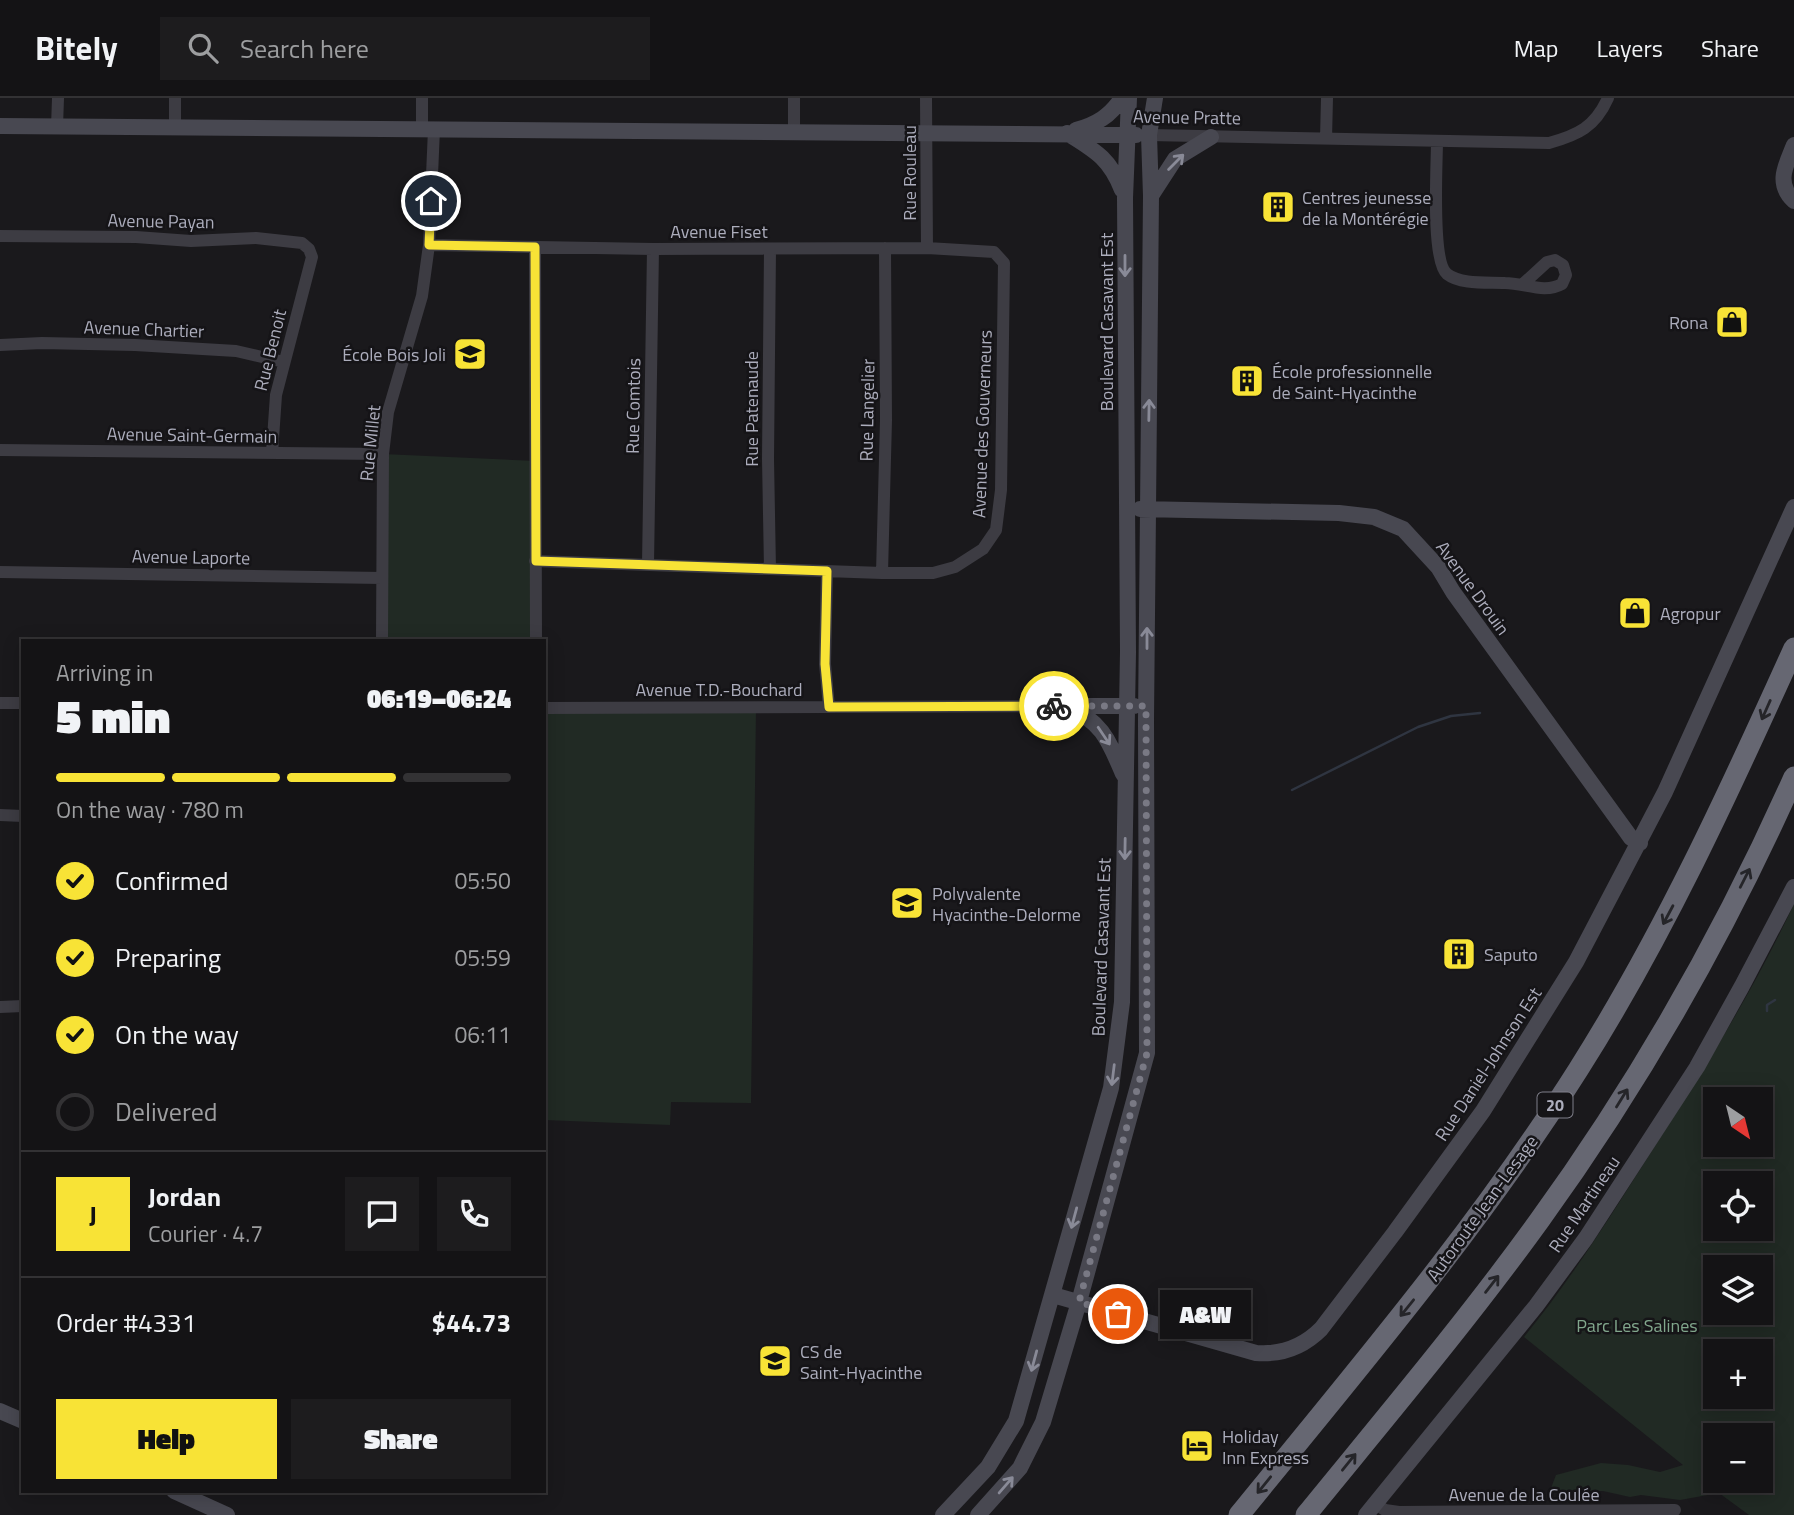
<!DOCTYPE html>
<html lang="en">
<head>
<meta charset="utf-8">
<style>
  :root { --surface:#141315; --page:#1d1c1e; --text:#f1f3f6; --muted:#9d9ea0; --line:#333234; --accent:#f8e336 }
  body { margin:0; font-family:"Titillium Web",sans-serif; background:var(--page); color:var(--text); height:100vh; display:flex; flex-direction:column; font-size:26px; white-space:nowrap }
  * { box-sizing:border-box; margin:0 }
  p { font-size:23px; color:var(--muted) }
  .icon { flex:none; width:38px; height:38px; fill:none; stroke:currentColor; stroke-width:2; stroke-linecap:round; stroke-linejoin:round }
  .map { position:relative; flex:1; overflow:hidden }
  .side { position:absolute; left:21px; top:541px; width:525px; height:854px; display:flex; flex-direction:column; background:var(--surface); border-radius:0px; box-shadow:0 4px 18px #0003,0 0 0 2px var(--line) }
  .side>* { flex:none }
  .needle { width:46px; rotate:145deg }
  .controls { position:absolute; left:1703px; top:989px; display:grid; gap:14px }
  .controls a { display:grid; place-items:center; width:70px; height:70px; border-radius:0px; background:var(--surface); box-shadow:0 4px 18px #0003,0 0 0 2px var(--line); font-size:35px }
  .pin { position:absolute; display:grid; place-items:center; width:60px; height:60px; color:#fff; margin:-30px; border:4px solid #fff; border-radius:50%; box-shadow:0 2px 7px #0007 }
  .courier { position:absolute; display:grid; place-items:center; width:70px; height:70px; margin:-35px; border:5px solid #f8e336; border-radius:50%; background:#fff; color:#222; box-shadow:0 2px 9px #0007 }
  .bubble { position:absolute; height:49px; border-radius:0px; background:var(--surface); box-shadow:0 4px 18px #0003,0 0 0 2px var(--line); font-size:23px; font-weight:800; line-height:49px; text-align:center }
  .summary em { font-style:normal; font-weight:800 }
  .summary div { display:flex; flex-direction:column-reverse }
  .summary { display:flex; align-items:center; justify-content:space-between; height:119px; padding:0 35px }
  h1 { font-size:46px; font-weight:800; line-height:52px }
  .bar { display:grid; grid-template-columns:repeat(4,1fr); gap:10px 7px; align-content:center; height:84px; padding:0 35px }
  .bar i { height:9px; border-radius:5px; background:var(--line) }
  .bar .current { background:var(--accent) }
  .bar p { grid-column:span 4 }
  .line { display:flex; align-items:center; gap:18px; padding:0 35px; border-top:2px solid var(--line) }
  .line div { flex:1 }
  .round { display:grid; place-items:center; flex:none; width:74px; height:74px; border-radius:0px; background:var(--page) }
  ol { padding:0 35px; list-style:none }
  li { display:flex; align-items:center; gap:21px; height:77px }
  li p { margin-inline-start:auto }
  li .icon { padding:7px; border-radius:50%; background:var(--accent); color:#111; stroke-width:4 }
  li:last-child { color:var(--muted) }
  li i { width:38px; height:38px; border:4px solid var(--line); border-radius:50% }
  .primary-button { display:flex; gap:14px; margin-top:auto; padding:14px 35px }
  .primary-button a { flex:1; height:80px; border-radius:0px; background:var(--accent); color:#111; font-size:28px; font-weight:800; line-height:80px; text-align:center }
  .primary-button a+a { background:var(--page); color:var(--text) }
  header { display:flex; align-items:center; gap:42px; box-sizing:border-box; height:98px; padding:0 35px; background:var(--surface); border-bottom:2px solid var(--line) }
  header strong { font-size:33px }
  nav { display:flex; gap:38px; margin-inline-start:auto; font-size:24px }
  .search { width:490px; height:63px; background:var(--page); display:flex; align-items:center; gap:18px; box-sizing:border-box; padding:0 24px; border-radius:0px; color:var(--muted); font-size:26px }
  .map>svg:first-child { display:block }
</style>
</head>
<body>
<header>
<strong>Bitely</strong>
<div class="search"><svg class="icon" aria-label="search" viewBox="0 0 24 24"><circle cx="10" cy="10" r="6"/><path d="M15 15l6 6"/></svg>Search here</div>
<nav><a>Map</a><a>Layers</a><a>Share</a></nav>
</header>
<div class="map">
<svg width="1794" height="1417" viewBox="0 0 1794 1417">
  <rect width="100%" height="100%" fill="#1a191c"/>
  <!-- green -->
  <path fill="#212a24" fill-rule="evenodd" d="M 383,356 L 535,363 L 536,542 L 384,542 Z
    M 544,610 L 756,610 L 751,1005 L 671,1004 L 670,1027 L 544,1022 Z
    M 1794,806 L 1794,1417 L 1749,1417 L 1719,1395 L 1680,1402 L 1641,1397 L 1630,1399 L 1603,1393 L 1566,1394 L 1551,1390 L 1556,1377 L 1601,1365 L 1628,1367 L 1660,1374 L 1683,1367 L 1524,1239 C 1577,1174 1620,1103 1665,1032 C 1712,959 1757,885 1794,806 ZM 1715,1001 L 1760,1001 L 1760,1046 L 1715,1046 ZM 1715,1085 L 1760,1085 L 1760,1130 L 1715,1130 ZM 1715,1169 L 1760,1169 L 1760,1214 L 1715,1214 ZM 1715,1253 L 1760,1253 L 1760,1298 L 1715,1298 ZM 1715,1337 L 1760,1337 L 1760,1382 L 1715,1382 Z"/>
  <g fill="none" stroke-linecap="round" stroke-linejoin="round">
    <!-- stream -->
    <path stroke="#2f3541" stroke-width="2.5" d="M 1292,692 L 1418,629 L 1451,618 L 1480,615
      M 1767,913 L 1767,907 L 1775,902"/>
    <!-- street -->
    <path stroke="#3d3c43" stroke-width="12" d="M 175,0 L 175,29
      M 926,0 L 927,150
      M 57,29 L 58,0
      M 422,30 L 422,0
      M 794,33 L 794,0
      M 1149,37 L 1549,45 C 1578,37 1595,29 1608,0
      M 1326,41 L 1327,0
      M 1437,43 C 1437,66 1431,163 1447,176 C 1461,187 1488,184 1505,185 C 1525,185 1544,196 1562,186 L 1566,177 L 1563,167 L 1555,162 L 1547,164 L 1524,185
      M 0,138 L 136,139 L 191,143 L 256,140 L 302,145 L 309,151 L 312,159 L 276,297 L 272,355
      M 429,147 L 653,151 L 927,150 L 994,154 L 1004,165 L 1001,392 L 996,432 L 983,451 L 955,469 L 933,475 L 882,475 L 535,463
      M 535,149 L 536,542
      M 770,151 L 768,361 L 770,471
      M 0,247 L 42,245 L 135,247 L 236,253 L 284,264
      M 0,352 L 383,356
      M 648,466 L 653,151
      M 827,473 L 825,566 L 829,609
      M 0,474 L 382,480
      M 882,475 L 886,322 L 885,150
      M 382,542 L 383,356 L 388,314 L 422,198 L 429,147 L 434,31
      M 0,605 L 23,605
      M 544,610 L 1066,608
      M 0,717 L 23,718
      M 0,909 L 23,908
      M 1375,1406 L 1385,1412 L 1399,1414 L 1675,1412"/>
    <!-- secondary -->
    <path stroke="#484851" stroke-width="16" d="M 0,28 L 1136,37
      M 1076,32 C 1097,26 1110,18 1122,0
      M 1067,35 C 1094,52 1110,60 1122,92
      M 1794,47 C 1786,67 1775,85 1794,103
      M 1151,98 L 1175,61 L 1211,39
      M 1140,411 L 1339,415 L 1374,419 L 1403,431 L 1438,469 L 1453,494 L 1626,733 L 1631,740 L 1640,745
      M 1066,608 C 1102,623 1109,643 1123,676
      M 1072,608 L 1134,608
      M 1053,1197 L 1256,1255 C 1282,1257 1303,1249 1321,1231 L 1395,1134 L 1483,1013 L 1576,864 L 1665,694 L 1794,409
      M 0,1313 L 23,1323
      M 174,1393 L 227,1417
      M 943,1417 L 988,1369 L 1016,1323 L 1111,990 L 1122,904 L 1128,554 L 1125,100 L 1129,0
      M 978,1417 L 1020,1370 L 1043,1324 L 1079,1204 L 1147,955 L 1146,622 L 1151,98 L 1149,37 L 1155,0
      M 1366,1417 L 1536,1208 L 1586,1140 L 1697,969 L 1742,888 L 1794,789"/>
    <!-- highway -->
    <path stroke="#666772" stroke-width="21" d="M 1239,1417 C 1357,1272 1478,1130 1578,972 C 1663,838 1729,694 1794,550
      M 1306,1417 C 1385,1320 1466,1224 1539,1123 C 1639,985 1725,834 1794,679"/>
  </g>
  <!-- one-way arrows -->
  <defs><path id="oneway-shaft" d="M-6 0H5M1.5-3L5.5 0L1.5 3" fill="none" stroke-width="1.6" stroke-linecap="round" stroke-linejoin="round" transform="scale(1.75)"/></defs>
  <g stroke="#898a97">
    <use href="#oneway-shaft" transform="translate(1176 64) rotate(-45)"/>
    <use href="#oneway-shaft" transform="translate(1125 168) rotate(90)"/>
    <use href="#oneway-shaft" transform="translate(1149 312) rotate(-89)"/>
    <use href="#oneway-shaft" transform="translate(1147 540) rotate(-90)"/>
    <use href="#oneway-shaft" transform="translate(1104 638) rotate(56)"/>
    <use href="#oneway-shaft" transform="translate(1125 751) rotate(91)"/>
    <use href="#oneway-shaft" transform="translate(1113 977) rotate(97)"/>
    <use href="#oneway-shaft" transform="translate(1074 1120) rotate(105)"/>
    <use href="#oneway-shaft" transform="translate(1034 1263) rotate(105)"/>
    <use href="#oneway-shaft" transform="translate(1006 1387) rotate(-49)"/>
  </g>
  <g stroke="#252529">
    <use href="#oneway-shaft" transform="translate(1766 612) rotate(114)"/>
    <use href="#oneway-shaft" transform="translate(1745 780) rotate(-63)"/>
    <use href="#oneway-shaft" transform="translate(1668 817) rotate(118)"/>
    <use href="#oneway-shaft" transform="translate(1622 1000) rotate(-58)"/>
    <use href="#oneway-shaft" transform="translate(1492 1186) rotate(-52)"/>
    <use href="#oneway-shaft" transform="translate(1407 1210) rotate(129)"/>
    <use href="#oneway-shaft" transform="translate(1349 1364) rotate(-51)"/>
    <use href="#oneway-shaft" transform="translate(1264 1387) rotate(129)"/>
  </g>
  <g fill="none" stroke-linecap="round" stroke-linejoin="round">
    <!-- done -->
    <path stroke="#797984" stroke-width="7" stroke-dasharray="0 12.6" d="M 1054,608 L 1146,608 L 1147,955 L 1079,1204 L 1118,1216"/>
    <!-- route -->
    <path stroke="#f8e336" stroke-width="9" d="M 431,103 L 429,147 L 535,149 L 536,463 L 827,473 L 825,566 L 829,609 L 1054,608"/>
  </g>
  <!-- icons -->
  <defs>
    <symbol id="building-square" viewBox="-11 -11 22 22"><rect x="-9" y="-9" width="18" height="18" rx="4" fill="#f8e336" stroke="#151417"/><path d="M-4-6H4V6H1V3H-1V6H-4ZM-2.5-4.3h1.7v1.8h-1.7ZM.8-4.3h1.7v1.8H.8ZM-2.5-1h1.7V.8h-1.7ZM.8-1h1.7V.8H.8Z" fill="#111"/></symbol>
    <symbol id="shop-square" viewBox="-11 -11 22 22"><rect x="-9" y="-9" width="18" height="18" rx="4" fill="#f8e336" stroke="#151417"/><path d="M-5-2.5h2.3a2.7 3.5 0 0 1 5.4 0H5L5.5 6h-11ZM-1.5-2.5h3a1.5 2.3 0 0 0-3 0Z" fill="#111"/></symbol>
    <symbol id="school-square" viewBox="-11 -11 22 22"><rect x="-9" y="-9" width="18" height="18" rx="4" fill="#f8e336" stroke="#151417"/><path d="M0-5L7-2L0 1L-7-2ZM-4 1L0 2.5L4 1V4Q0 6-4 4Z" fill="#111"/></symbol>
    <symbol id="hotel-square" viewBox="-11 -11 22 22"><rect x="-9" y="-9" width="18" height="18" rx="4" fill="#f8e336" stroke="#151417"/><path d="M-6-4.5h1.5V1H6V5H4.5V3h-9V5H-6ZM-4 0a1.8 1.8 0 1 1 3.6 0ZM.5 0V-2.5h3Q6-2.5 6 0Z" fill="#111"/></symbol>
  </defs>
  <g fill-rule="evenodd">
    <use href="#building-square" x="1259" y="90" width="38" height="38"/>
    <use href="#shop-square" x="1713" y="205" width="38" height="38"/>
    <use href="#school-square" x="451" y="237" width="38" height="38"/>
    <use href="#building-square" x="1228" y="264" width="38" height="38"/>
    <use href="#shop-square" x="1616" y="496" width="38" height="38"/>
    <use href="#school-square" x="888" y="786" width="38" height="38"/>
    <use href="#building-square" x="1440" y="837" width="38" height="38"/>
    <use href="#school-square" x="756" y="1244" width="38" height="38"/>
    <use href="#hotel-square" x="1178" y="1329" width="38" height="38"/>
  </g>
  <g text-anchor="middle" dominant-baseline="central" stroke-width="5" stroke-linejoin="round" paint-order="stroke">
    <!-- shield labels -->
    <rect fill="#151417" stroke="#7f7f8a" stroke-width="2" x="1537.5" y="994.5" width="35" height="25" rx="5"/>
    <g font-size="16" font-weight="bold" fill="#acadbc">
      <text x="1555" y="1007">20</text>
    </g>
    <!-- street labels -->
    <g font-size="18" fill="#acadbc" stroke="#151417">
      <text transform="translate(1187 19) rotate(1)">Avenue Pratte</text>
      <text transform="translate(909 75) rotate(-90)">Rue Rouleau</text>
      <text transform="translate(161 123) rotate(1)">Avenue Payan</text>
      <text x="719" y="133">Avenue Fiset</text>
      <text transform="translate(1106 224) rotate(-90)">Boulevard Casavant Est</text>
      <text transform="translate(144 231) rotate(2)">Avenue Chartier</text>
      <text transform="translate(270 252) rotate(-76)">Rue Benoit</text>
      <text transform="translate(633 308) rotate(-89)">Rue Comtois</text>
      <text transform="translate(751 311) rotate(-90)">Rue Patenaude</text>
      <text transform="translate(867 312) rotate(-89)">Rue Langelier</text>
      <text transform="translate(982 326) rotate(-88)">Avenue des Gouverneurs</text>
      <text transform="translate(192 337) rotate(1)">Avenue Saint-Germain</text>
      <text transform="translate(370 345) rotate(-84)">Rue Millet</text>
      <text transform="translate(191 459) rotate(1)">Avenue Laporte</text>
      <text transform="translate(1473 490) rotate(54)">Avenue Drouin</text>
      <text x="719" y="591">Avenue T.D.-Bouchard</text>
      <text transform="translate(1101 849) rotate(-88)">Boulevard Casavant Est</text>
      <text transform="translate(1488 966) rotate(-57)">Rue Daniel-Johnson Est</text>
      <text transform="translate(1584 1106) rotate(-56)">Rue Martineau</text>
      <text transform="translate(1482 1110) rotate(-54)">Autoroute Jean-Lesage</text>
      <text x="1524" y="1396">Avenue de la Coulée</text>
    </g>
    <!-- poi labels -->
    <g font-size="18" fill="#acadbc" stroke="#151417" text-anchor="start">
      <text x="1302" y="99">Centres jeunesse<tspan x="1302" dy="21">de la Montérégie</tspan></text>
      <text x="1708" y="224" text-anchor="end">Rona</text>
      <text x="446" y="256" text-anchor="end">École Bois Joli</text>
      <text x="1272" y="273">École professionnelle<tspan x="1272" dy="21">de Saint-Hyacinthe</tspan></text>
      <text x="1660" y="515">Agropur</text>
      <text x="932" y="795">Polyvalente<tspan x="932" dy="21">Hyacinthe-Delorme</tspan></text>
      <text x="1484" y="856">Saputo</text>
      <text x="800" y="1253">CS de<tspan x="800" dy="21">Saint-Hyacinthe</tspan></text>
      <text x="1222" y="1338">Holiday<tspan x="1222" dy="21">Inn Express</tspan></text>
    </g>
    <!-- park labels -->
    <g font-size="18" fill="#82a78d" stroke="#151417">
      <text x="1637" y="1227">Parc Les Salines</text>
    </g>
  </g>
</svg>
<div class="controls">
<a><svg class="needle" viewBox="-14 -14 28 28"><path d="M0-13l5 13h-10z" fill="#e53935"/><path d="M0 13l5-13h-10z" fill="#9d9ea0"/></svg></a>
<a><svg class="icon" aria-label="locate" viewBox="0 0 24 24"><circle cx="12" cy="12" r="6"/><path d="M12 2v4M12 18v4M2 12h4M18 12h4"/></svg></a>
<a><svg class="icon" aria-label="layers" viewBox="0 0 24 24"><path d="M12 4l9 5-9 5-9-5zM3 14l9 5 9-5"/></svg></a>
<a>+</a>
<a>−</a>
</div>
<div class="pin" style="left:1118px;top:1216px;background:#ea580c"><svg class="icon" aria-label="bag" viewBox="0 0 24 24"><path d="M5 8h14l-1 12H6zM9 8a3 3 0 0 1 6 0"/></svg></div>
<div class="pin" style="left:431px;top:103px;background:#1f2937"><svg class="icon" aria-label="home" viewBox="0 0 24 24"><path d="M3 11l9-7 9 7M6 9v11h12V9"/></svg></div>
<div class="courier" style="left:1054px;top:608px"><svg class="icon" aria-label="bike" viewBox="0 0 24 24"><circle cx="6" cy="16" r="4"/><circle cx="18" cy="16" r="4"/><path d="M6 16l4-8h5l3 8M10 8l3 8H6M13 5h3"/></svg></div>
<div class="bubble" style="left:1160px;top:1192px;width:91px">A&amp;W</div>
<section class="side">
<div class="summary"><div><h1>5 min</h1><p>Arriving in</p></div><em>06:19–06:24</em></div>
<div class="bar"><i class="current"></i><i class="current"></i><i class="current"></i><i></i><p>On the way · 780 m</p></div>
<ol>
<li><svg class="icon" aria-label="check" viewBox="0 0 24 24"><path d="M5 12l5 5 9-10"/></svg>Confirmed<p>05:50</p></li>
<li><svg class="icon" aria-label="check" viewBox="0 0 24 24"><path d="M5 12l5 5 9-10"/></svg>Preparing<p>05:59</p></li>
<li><svg class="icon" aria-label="check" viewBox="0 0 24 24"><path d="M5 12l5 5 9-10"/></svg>On the way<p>06:11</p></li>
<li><i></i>Delivered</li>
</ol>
<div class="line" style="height:126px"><b class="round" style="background:var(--accent);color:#111">J</b><div><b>Jordan</b><p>Courier · 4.7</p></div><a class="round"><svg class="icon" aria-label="chat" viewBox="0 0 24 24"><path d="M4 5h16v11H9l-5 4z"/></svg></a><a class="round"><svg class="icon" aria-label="phone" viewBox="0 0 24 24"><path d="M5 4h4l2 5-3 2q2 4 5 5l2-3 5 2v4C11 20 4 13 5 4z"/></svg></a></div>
<div class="line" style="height:91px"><div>Order #4331</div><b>$44.73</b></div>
<div class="primary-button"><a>Help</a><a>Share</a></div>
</section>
</div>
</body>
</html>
